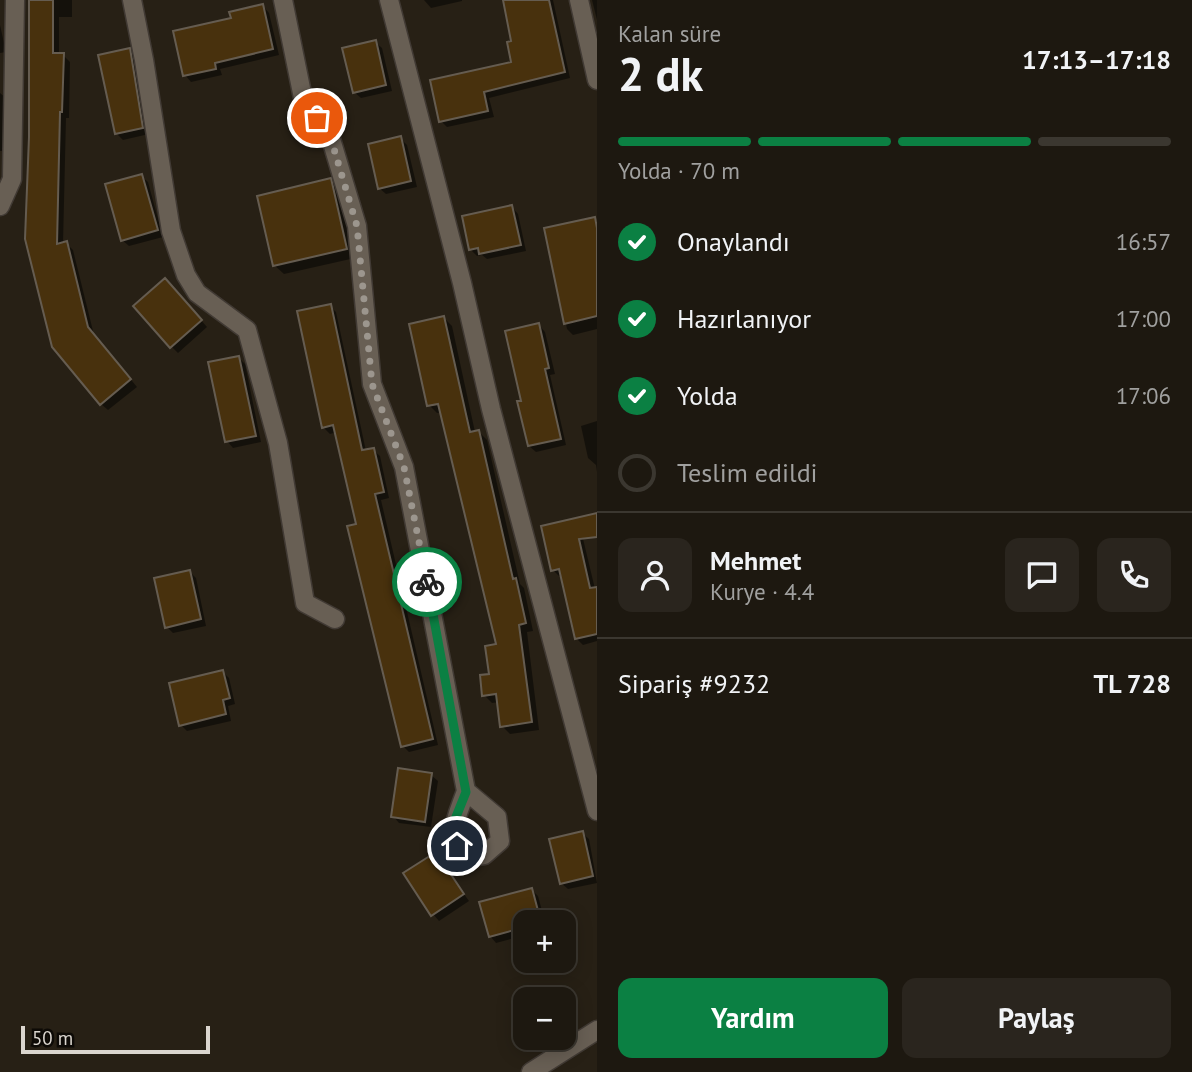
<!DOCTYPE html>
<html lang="tr">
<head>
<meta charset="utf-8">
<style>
  :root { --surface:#1d1810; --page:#2a251e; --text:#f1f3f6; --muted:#a0a09f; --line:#3b3730; --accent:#0b8043 }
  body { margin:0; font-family:"PT Sans",sans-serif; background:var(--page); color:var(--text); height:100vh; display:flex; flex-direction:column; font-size:26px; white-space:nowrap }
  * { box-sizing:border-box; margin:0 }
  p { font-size:23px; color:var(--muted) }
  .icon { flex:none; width:38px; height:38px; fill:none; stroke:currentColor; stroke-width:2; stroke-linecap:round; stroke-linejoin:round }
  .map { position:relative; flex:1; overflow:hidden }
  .drawer { display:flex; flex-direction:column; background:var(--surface); width:595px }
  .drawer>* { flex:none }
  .fabs { position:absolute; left:513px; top:910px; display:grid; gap:14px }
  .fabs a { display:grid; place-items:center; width:63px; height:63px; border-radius:14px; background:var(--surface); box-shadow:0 4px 18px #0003,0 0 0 2px var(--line); font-size:35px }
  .scale { position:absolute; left:21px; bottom:18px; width:189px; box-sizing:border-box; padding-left:7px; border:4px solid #dbd6cf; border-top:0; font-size:19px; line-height:24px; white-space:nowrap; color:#dbd6cf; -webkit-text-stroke:5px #0d0a06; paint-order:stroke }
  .pin { position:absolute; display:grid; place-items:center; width:60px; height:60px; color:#fff; margin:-30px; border:4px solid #fff; border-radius:50%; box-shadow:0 2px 7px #0007 }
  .courier { position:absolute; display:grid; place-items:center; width:70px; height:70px; margin:-35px; border:5px solid #0b8043; border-radius:50%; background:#fff; color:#222; box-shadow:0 2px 9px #0007 }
  .summary em { font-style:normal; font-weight:800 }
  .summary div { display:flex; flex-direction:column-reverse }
  .summary { display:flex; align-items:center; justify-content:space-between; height:119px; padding:0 21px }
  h1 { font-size:46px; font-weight:800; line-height:52px }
  .bar { display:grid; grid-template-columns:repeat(4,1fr); gap:10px 7px; align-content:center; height:84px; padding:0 21px }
  .bar i { height:9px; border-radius:5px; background:var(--line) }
  .bar .current { background:var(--accent) }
  .bar p { grid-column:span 4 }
  .line { display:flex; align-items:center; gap:18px; padding:0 21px; border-top:2px solid var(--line) }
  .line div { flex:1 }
  .round { display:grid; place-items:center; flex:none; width:74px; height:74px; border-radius:14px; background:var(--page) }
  ol { padding:0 21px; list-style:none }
  li { display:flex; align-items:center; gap:21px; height:77px }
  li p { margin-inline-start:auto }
  li .icon { padding:7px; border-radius:50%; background:var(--accent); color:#fff; stroke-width:4 }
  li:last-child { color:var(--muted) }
  li i { width:38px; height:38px; border:4px solid var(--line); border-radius:50% }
  .cta { display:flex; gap:14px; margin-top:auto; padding:14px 21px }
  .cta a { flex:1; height:80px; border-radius:14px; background:var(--accent); color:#fff; font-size:28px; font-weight:800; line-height:80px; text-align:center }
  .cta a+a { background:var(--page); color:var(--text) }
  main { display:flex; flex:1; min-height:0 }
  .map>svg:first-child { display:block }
</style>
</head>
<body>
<main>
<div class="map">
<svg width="597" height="1072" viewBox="0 0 597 1072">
  <rect width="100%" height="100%" fill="#272015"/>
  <!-- shadow -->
  <path fill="#0007" d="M 34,0 L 72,0 L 72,17 L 59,17 L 59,55 L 63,55 L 70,62 L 69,118 L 66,118 L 63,244 L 66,243 L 73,250 L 94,335 L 137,387 L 108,410 L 101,404 L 26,239 L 31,55 Z
    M 424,0 L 462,0 L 462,1 L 431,8 Z
    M 505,0 L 553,0 L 570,78 L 489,98 L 494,117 L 447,127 L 441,121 L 514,63 L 513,42 Z
    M 592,0 L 597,0 L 597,20 Z
    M 263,6 L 269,13 L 279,55 L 220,69 L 222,75 L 191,82 L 185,75 L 233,19 Z
    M 0,25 L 6,52 L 0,53 Z
    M 375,42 L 382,48 L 392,91 L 361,98 L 354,92 Z
    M 129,50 L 136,56 L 149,134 L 123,140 L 116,133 Z
    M 0,93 L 8,100 L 7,151 L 0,151 Z
    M 400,138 L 407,145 L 417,187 L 386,194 L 379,188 Z
    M 141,176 L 148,182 L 163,237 L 129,246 L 122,240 Z
    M 330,180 L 339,190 L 355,258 L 284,274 L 274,265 Z
    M 512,207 L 518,214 L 526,251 L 487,259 L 482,255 L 477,256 L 470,249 Z
    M 594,219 L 597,221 L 597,329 L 573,335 L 567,329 L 546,229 Z
    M 171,286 L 207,327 L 178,353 L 171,346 Z
    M 330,306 L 336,312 L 366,451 L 373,450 L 380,456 L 389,498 L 381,500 L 438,745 L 409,752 L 403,746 L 337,432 L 330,434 L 323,427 Z
    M 444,318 L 452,326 L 475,432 L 479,432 L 487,440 L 520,584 L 524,588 L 533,631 L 527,632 L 539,730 L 510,734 L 502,726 L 499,702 L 492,703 L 484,695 L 498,646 L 442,412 L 437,413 L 429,405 Z
    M 539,325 L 545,332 L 555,374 L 550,375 L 566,445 L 536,452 L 529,446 L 523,402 Z
    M 239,358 L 245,364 L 261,442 L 233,448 L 227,441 Z
    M 597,421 L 597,472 L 596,465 L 588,458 L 581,426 Z
    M 580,526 L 595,589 L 597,589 L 597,641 L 583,645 L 576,638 L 562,576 L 559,576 L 553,570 Z
    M 189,571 L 196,578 L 206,626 L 173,633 L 167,627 Z
    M 223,672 L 229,678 L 235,704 L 228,706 L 231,721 L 187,731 L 181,725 Z
    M 431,775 L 438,781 L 431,827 L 399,823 L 393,816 Z
    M 582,833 L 589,839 L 597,883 L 568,889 L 561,883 Z
    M 435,854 L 469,901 L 439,921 L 433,914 Z
    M 531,889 L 538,896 L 545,922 L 525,922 L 525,935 L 496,943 L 490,936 Z"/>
  <!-- building -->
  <path fill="#48310d" stroke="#655c50" stroke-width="2" d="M 29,0 L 53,0 L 53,53 L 64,53 L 62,112 L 60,112 L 57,244 L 67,241 L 88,327 L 131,379 L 100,405 L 52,347 L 25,239 L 29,137 Z
    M 503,0 L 549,0 L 565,72 L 484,92 L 488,111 L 439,122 L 430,80 L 511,62 L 507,42 L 511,41 Z
    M 263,4 L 273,49 L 215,63 L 216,69 L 183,76 L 173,31 L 231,18 L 229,12 Z
    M 376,40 L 386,85 L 353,93 L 342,48 Z
    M 130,48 L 143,128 L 115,134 L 98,55 Z
    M 401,136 L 411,181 L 378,189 L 368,144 Z
    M 142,174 L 158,230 L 121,241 L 105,184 Z
    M 331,178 L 347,249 L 273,266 L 257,196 Z
    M 512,205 L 521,245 L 479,254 L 478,248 L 469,250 L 462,216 Z
    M 595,217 L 597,228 L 597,316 L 564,324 L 544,228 Z
    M 165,278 L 202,320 L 170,348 L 133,306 Z
    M 331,304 L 362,450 L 374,448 L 384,492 L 375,494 L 433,739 L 401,747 L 347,526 L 356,524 L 333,425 L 322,428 L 297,311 Z
    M 444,316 L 470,432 L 479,430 L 513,579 L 516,578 L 526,623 L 519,625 L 532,722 L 500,727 L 496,694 L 482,696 L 480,675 L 489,674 L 485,646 L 496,644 L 438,404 L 427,406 L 409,324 Z
    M 539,323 L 549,368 L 545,369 L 561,439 L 528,446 L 517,401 L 521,401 L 505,331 Z
    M 239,356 L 256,436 L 225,442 L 208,362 Z
    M 597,513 L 597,537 L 579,539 L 590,588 L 597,587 L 597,634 L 575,639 L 559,569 L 551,571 L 541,526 Z
    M 190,570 L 201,619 L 165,628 L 154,578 Z
    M 223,670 L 230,698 L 223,700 L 226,714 L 179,726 L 169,683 Z
    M 398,768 L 432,773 L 425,822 L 391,817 Z
    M 583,831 L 593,876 L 560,884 L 549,839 Z
    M 436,852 L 464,894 L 431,916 L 403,873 Z
    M 532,888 L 541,922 L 525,922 L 525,927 L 489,937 L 479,902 Z"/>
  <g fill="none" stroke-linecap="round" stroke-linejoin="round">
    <defs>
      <path id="minor" d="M 132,0 L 144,60 L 171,231 L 186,275 L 197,293 L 247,330 L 278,443 L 305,603 L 335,619
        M 283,0 L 303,98 L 331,139 L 357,226 L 372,384 L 404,467 L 466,791 C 456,820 447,830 464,858 L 484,855 L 500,841 L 497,817 L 466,791
        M 389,0 L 462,283 L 491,409 L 597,811
        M 579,0 L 597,80
        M 0,206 L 12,179 L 15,0
        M 531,1072 L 597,1030"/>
    </defs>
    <!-- minor casing -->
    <use href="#minor" stroke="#413a34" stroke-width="21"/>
    <!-- minor -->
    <use href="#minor" stroke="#685f54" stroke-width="18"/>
  </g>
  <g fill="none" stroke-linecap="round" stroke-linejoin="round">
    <!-- done -->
    <path stroke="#9c968e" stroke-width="7" stroke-dasharray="0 12.6" d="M 317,118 L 331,139 L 357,226 L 372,384 L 404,467 L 427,582"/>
    <!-- route -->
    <path stroke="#0b8043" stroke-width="9" d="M 427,582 L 466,792 L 452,827 L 457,846"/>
  </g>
</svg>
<div class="fabs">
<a>+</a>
<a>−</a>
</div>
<div class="scale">50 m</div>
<div class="pin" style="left:317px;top:118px;background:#ea580c"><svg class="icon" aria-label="bag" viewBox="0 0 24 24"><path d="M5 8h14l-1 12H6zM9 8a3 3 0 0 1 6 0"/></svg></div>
<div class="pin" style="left:457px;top:846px;background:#1f2937"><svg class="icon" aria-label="home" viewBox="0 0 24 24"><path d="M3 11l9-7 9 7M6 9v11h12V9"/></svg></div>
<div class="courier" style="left:427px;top:582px"><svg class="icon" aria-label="bike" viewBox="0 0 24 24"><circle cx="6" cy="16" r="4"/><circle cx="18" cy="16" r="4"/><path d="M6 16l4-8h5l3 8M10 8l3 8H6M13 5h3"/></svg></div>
</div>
<section class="drawer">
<div class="summary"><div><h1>2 dk</h1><p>Kalan süre</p></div><em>17:13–17:18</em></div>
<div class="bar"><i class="current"></i><i class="current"></i><i class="current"></i><i></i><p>Yolda · 70 m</p></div>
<ol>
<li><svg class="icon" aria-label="check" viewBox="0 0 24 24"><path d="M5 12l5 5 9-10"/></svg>Onaylandı<p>16:57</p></li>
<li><svg class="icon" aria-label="check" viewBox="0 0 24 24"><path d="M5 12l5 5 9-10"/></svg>Hazırlanıyor<p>17:00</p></li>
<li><svg class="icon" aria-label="check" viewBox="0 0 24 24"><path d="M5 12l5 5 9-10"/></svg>Yolda<p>17:06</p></li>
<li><i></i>Teslim edildi</li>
</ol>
<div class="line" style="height:126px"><a class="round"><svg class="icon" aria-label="person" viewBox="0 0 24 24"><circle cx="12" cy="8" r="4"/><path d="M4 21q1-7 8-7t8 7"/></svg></a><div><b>Mehmet</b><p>Kurye · 4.4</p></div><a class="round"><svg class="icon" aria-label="chat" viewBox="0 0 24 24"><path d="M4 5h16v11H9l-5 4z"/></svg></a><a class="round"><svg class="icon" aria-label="phone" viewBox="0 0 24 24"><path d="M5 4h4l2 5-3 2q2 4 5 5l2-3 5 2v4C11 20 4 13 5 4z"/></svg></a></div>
<div class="line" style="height:91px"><div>Sipariş #9232</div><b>TL 728</b></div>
<div class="cta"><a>Yardım</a><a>Paylaş</a></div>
</section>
</main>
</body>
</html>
